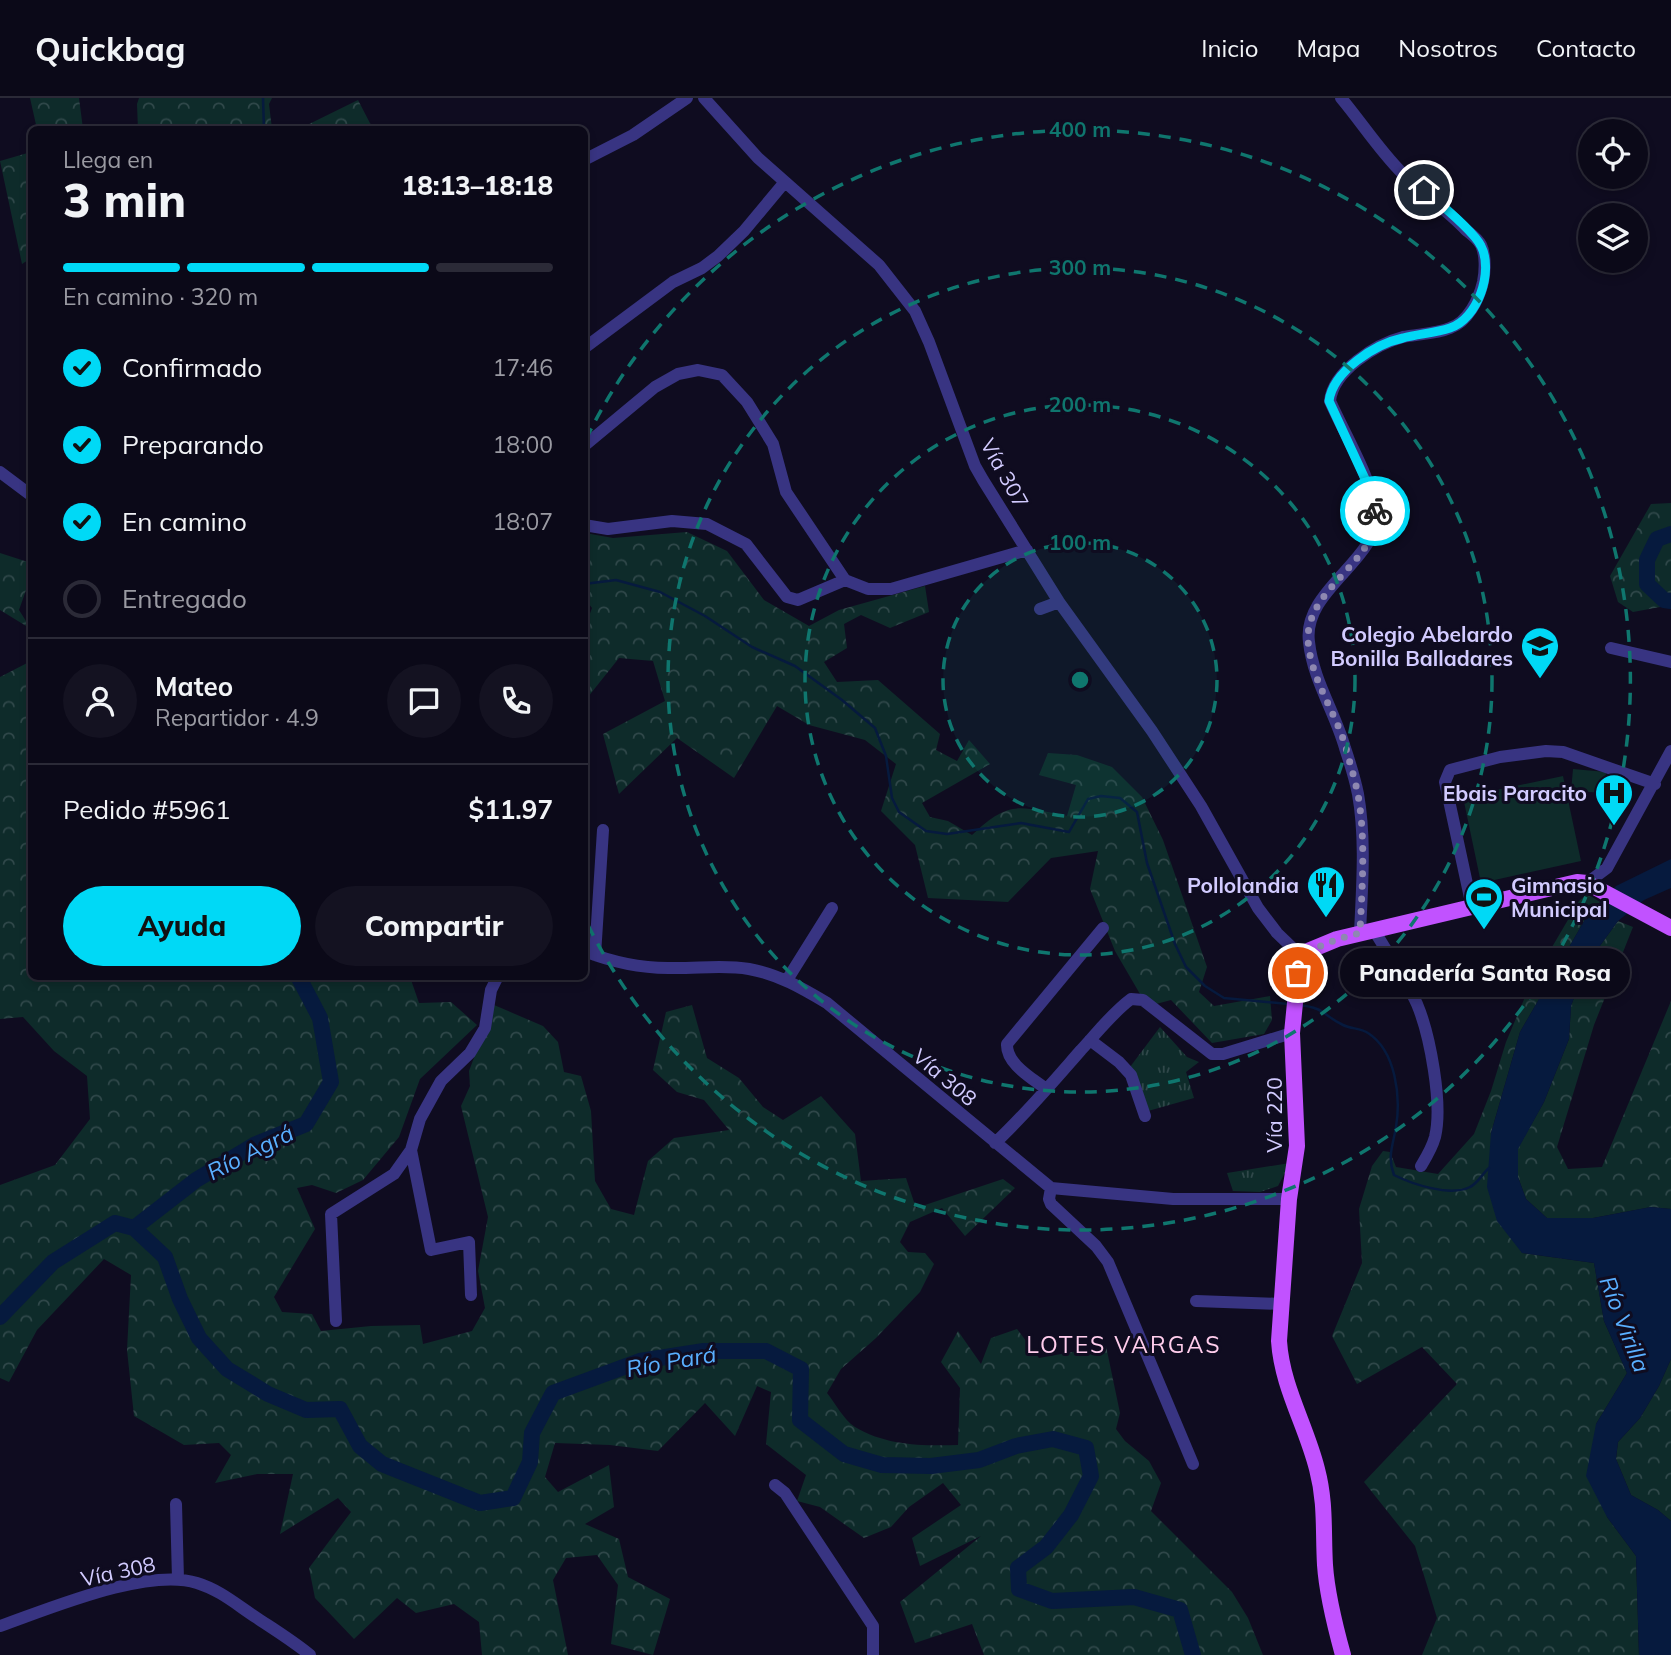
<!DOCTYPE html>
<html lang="es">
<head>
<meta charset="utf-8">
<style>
  :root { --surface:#0b0918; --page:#141221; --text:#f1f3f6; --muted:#9a9aa2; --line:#2b2a37; --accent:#00d9f6 }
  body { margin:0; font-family:Mulish,sans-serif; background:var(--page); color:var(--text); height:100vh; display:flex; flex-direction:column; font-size:26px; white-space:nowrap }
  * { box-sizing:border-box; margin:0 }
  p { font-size:23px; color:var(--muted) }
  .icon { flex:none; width:38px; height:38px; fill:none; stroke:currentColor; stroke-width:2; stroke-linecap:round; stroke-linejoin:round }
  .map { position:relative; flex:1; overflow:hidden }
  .side { position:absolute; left:28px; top:28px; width:560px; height:854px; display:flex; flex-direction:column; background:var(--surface); border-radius:10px; box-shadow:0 4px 10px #0003,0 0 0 2px var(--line) }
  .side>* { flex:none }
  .buttons { position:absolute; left:1578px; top:21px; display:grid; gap:14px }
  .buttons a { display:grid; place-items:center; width:70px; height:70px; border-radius:50%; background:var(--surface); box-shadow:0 4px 10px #0003,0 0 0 2px var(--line); font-size:35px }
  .pin { position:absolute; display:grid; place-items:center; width:60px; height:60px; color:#fff; margin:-30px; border:4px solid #fff; border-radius:50%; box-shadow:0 2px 7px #0007 }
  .courier { position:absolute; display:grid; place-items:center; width:70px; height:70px; margin:-35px; border:5px solid #00d9f6; border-radius:50%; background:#fff; color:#222; box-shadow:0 2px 9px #0007 }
  .bubble { position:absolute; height:49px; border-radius:24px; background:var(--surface); box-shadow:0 4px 10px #0003,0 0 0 2px var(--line); font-size:23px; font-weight:800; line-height:49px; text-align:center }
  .head em { font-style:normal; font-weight:800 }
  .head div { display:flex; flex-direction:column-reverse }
  .head { display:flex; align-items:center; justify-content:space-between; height:119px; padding:0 35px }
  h1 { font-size:46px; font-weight:800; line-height:52px }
  .bar { display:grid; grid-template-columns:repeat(4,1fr); gap:10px 7px; align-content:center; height:84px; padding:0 35px }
  .bar i { height:9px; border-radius:5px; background:var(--line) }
  .bar .current { background:var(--accent) }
  .bar p { grid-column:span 4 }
  .line { display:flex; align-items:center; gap:18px; padding:0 35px; border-top:2px solid var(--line) }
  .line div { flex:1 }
  .round { display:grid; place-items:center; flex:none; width:74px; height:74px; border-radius:37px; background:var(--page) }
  ol { padding:0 35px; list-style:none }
  li { display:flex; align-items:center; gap:21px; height:77px }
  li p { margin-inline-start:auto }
  li .icon { padding:7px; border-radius:50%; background:var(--accent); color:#111; stroke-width:4 }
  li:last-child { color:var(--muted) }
  li i { width:38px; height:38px; border:4px solid var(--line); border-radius:50% }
  .action { display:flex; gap:14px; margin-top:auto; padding:14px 35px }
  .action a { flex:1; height:80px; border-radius:42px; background:var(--accent); color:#111; font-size:28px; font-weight:800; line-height:80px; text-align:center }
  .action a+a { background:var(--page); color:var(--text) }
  header { display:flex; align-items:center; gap:42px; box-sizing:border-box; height:98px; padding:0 35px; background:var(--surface); border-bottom:2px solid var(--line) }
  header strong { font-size:33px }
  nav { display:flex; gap:38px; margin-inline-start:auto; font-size:24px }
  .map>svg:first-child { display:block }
</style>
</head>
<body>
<header>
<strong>Quickbag</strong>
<nav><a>Inicio</a><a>Mapa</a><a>Nosotros</a><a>Contacto</a></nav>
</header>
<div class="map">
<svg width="1671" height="1557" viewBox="0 0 1671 1557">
  <defs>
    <pattern id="grass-tufts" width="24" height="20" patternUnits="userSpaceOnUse" patternTransform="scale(1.75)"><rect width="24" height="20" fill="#0e2b2a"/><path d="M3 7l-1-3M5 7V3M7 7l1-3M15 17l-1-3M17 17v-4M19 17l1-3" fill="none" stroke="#30484a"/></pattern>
    <pattern id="forest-crowns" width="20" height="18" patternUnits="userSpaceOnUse" patternTransform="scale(1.75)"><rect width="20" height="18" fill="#0e2b2a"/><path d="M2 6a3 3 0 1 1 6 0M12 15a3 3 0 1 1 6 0" fill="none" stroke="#30484a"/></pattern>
  </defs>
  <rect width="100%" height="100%" fill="#0f0c20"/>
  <!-- grass -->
  <path fill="url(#grass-tufts)" d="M 1160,929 L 1187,959 L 1199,964 L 1186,974 L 1194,1000 L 1148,1013 L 1130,969 Z
    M 1290,1065 L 1278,1088 L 1260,1094 L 1233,1093 L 1227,1075 Z"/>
  <!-- forest -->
  <path fill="url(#forest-crowns)" d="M 30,0 L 79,0 L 83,31 L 37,31 Z
    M 139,0 L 272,0 L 269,6 L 272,31 L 138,31 L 137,6 Z
    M 358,2 L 373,31 L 299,31 Z
    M 31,54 L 31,160 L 22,166 L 0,63 Z
    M 1671,405 L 1671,507 L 1633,514 L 1618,504 L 1610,478 L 1651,406 Z
    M 687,434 L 727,453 L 764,502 L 809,528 L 839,512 L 925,488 L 929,514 L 890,530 L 861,517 L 844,526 L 847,550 L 824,564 L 837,584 L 878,582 L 940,636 L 936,652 L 957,663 L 969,642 L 990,666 L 922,705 L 930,719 L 948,723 L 972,737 C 1010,701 1019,709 1067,718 L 1076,687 L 1039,677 L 1048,655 L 1077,657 L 1112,669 L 1142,699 L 1163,742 L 1207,869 L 1199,894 L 1214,908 L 1270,898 L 1272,922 L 1264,936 L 1212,945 L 1171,902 L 1156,906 L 1140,896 L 1115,853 L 1090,791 L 1098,753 L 1051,760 L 1008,804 L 928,800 L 915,747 L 881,713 L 896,666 L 865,642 L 809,627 L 777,608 L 734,680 L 677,640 L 619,696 L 603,636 L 665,603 L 653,563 L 619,560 L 588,599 L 585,599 L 585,529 L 592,510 L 585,501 L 585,435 L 613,440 Z
    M 0,455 L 31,465 L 31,478 L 19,512 L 31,531 L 0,512 Z
    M 31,563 L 31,606 L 26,612 L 32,620 L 32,878 L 410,879 L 419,905 L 451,904 L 477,927 L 420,981 L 399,1039 L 363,1082 L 336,1095 L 312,1087 L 297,1090 L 315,1131 L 274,1199 L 282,1214 L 312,1216 L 321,1233 L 371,1228 L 420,1227 L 423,1246 L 472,1233 L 485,1210 L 478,1173 L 488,1119 L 461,1008 L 470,988 L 469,973 L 494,907 L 543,928 L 558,944 L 564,974 L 581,978 L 591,1013 L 595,1083 L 611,1111 L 634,1117 L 648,1063 L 674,1040 L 729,1032 L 704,1002 L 677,994 L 653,972 L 666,914 L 692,907 L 707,960 L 739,980 L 763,1009 L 783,1022 L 821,998 L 855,1036 L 861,1083 L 906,1080 L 916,1110 L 1003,1081 L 1015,1090 L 965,1138 L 942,1110 L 910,1124 L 900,1144 L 908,1154 L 925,1155 L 934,1166 L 920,1194 L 876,1240 L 841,1271 L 827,1295 C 835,1305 844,1322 855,1329 C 887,1348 923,1348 958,1347 L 960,1290 L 941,1264 L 958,1233 L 981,1266 L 991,1240 L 1017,1231 L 1039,1260 L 1106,1248 L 1120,1315 L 1116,1331 L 1125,1343 L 1149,1363 L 1161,1385 L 1151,1413 L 1232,1494 L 1248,1520 L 1263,1557 L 984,1557 L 972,1526 L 915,1545 L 900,1504 L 981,1438 L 920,1468 L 912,1440 L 961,1407 L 943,1385 L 909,1409 L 891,1429 L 864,1440 L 820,1409 L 797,1403 L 806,1377 L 766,1346 L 771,1294 L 757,1288 L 735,1338 L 705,1305 L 658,1353 L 610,1347 L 555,1345 L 545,1379 L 558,1394 L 609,1367 L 614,1409 L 585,1426 L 619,1441 L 628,1479 L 670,1501 L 653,1557 L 611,1546 L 618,1487 L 597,1457 L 566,1460 L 553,1482 L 568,1557 L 482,1557 L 479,1524 L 454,1506 L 416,1515 L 397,1500 L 354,1541 L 315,1500 L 309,1470 L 351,1414 L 338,1400 L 280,1436 L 293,1376 L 257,1376 L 215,1385 L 231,1357 L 219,1345 L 184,1347 L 134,1318 L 127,1252 L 131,1177 L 104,1161 L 37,1232 L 9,1284 L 0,1280 L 0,1087 L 55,1067 L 90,1021 L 87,978 L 54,953 L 23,919 L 0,921 L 0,579 Z
    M 1587,796 L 1600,804 L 1587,818 L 1520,934 L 1491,1035 L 1522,1155 L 1594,1165 L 1604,1223 L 1627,1275 L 1596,1326 L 1607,1419 L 1636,1458 L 1639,1557 L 1422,1557 L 1437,1520 L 1415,1448 L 1364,1384 L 1457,1286 L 1422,1249 L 1357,1286 L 1332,1238 L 1362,1165 L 1359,1111 L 1372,1068 L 1383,1053 L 1390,1054 L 1396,1069 L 1438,1076 L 1474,1036 L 1491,993 L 1506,944 L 1531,885 L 1579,803 Z
    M 1618,823 L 1633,829 L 1594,927 L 1557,1049 L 1568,1071 L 1602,1069 L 1671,903 L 1671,1111 L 1651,1109 L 1593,1120 L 1547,1120 L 1526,1101 L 1518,1079 L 1518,1050 L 1544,1004 L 1569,941 L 1571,908 L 1586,867 Z
    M 1671,1261 L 1671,1423 L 1658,1412 L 1631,1397 L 1616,1361 L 1618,1344 L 1640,1320 L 1659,1288 Z"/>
  <!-- garden -->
  <path fill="#0e2b2a" d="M 1573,671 L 1606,674 L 1605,695 L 1571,693 Z
    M 1563,678 L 1581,763 L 1481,785 L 1463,699 Z"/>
  <!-- water -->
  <path fill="#061a3e" d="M 1671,761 L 1671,790 L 1644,802 L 1618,823 L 1586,867 L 1571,908 L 1569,941 L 1544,1004 L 1518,1051 L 1518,1079 L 1526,1101 L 1547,1120 L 1593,1120 L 1651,1109 L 1671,1111 L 1671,1261 L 1659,1288 L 1640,1320 L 1618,1344 L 1616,1361 L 1631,1397 L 1658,1412 L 1671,1423 L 1671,1557 L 1639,1557 L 1636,1458 L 1607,1419 L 1586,1378 L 1596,1326 L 1627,1275 L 1604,1223 L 1594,1165 L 1522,1155 L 1497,1123 L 1487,1089 L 1491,1035 L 1520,934 L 1587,818 L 1616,788 Z"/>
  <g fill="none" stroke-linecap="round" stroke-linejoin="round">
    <!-- stream -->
    <path stroke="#061a3e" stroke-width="2.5" d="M 263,0 L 264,32
      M 584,486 L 616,482 L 660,494 L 705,518 L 752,549 L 795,568 L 842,602 L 875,630 L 886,658 L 892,700 L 899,714 L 926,733 L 947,736 L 1021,725 L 1069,734 L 1088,701 L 1101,698 L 1120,700 L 1137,714 L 1147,765 L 1175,846 L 1186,869 L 1205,888 L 1224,900 L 1289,906
      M 1299,907 C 1326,910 1322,917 1343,927 C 1351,931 1361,930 1368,935 C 1396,953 1401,999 1396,1029 C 1393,1047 1387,1059 1394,1077 C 1412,1086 1450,1099 1470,1089 C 1477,1086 1483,1075 1489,1070"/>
    <!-- river -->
    <path stroke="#061a3e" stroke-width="16" d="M 1671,436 L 1657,441 L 1647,462 L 1647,486 L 1664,502 L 1671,503
      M 134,1130 L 196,1082 L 254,1047 L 306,1026 L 331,984 L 320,920 L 298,878
      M 0,1219 L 53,1164 L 115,1125 L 134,1130 L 165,1159 L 180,1201 L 199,1240 L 227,1271 L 268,1296 L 306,1312 L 340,1311 L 360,1348 L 382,1366 L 480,1405 L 513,1400 L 530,1364 L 532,1335 L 553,1295 L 640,1263 L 704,1253 L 766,1253 L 801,1271 L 800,1322 L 844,1356 L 882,1367 L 931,1368 L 979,1362 L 1016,1348 L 1053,1341 L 1086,1350 L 1091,1378 L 1071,1417 L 1046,1449 L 1018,1470 L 1019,1491 L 1052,1503 L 1134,1499 L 1180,1512 L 1193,1557"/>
    <!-- minor -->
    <path stroke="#383482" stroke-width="12" d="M 704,0 L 758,60 L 879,167 L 915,213 L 929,244 L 975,368 L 983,382 L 1059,504 L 1152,633 L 1201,708 L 1258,810 L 1277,835 L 1303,860
      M 1341,0 C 1362,25 1379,52 1402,75 C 1422,95 1446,111 1466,132 C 1471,136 1478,141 1481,147 C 1486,157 1485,174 1483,184 C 1479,201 1468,224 1450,230 C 1436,236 1418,236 1403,239 C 1376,246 1333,273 1330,303 C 1344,335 1373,383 1376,416 C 1379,462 1302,492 1309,544 C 1313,582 1335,614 1345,650 C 1350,665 1355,681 1358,696 C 1366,741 1362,789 1360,835
      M 584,62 L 633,37 L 687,0
      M 587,248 L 673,184 L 702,170 L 718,158 L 744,133 L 784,85
      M 584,348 L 655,289 L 678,276 L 698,272 L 722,277 L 747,304 L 773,346 L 786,394 L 845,482 L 868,491 L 891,491 L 1027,452
      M 0,374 L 32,398
      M 584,427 L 608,431 L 672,423 L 707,426 L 746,446 L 787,499 L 798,502 L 845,482
      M 1040,511 L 1059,504
      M 1611,550 L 1671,564
      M 1587,785 L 1607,770 L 1671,653
      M 1472,809 L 1445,684 L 1450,672 L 1500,659 L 1546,653 L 1563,654 L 1655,686
      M 1374,832 C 1388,856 1405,880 1417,906 C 1430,937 1443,1006 1435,1039 C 1432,1050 1427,1058 1421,1068
      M 584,853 C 612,864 639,870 668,870 C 696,871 722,866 749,871 C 778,876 802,890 827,905 L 1051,1090 L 1173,1101 L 1289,1101
      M 595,857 L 603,732
      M 787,882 L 832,810
      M 1090,942 L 1119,964 L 1131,977 L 1145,1018
      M 1046,991 C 1032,980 1006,966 1007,946 L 1103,830
      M 995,1045 C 1026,1016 1053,984 1081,952 C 1097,935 1112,915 1131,901 L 1143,902 L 1212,956 L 1223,956 L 1292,935
      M 411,1052 L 431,1152 L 469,1144 L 471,1197
      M 1051,1090 L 1049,1101 L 1051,1106 L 1096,1148 L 1108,1164 L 1193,1366
      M 1196,1203 L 1281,1206
      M 336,1223 L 331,1116 L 394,1076 L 411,1052 L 420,1021 L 441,983 L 470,955 L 485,930 L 491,892 L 498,878
      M 775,1387 L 785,1395 L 873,1528 L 873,1557
      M 176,1406 L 178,1481
      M 0,1528 C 49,1511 147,1469 197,1485 C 220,1492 237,1507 257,1520 C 275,1532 293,1543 310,1557"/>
    <!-- major -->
    <path stroke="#c152ff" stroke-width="16" d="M 1343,1557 C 1335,1528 1327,1497 1325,1467 C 1323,1433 1326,1405 1317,1371 C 1306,1327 1282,1289 1279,1243 L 1289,1101 L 1297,1048 L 1292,935 L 1298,875 L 1308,853 L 1337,841 L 1577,784 L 1587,785 L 1671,830"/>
  </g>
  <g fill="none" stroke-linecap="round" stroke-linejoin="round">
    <!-- done -->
    <path stroke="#8e88b1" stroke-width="7" stroke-dasharray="0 12.6" d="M 1298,875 L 1308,853 L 1338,841 L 1360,835 C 1362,789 1366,742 1358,697 C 1355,681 1350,666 1346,650 C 1336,614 1309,579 1308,540 C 1308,488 1381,462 1375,413"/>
    <!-- route -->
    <path stroke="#00d9f6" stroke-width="9" d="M 1375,413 L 1372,396 L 1329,303 C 1333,273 1375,246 1403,240 C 1418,236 1435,235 1450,230 C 1478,221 1494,173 1481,148 C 1475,135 1436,102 1424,92"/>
  </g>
  <!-- distance rings -->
  <circle cx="1080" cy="582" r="137" fill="#0f766e" fill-opacity=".12"/>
  <g fill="none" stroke="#0f766e" stroke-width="3.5" stroke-dasharray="12 9">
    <circle cx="1080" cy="582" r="137"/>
    <circle cx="1080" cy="582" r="275"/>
    <circle cx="1080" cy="582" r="412"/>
    <path d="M586 341A550 550 0 1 1 586 823"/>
  </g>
  <!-- icons -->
  <defs>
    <symbol id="university-pin" viewBox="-11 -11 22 30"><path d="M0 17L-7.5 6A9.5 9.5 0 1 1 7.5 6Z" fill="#00d9f6" stroke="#0f0c20"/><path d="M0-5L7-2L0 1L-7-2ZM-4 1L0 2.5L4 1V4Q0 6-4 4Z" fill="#111"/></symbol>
    <symbol id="hospital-pin" viewBox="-11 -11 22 30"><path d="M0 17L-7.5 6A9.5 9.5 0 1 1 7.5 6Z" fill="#00d9f6" stroke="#0f0c20"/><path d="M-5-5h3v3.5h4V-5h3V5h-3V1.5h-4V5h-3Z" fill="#111"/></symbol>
    <symbol id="restaurant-pin" viewBox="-11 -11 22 30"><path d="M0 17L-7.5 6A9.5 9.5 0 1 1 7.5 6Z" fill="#00d9f6" stroke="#0f0c20"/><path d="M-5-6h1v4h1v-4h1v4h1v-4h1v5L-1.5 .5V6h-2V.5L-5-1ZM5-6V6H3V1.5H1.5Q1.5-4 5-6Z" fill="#111"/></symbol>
    <symbol id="stadium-pin" viewBox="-11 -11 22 30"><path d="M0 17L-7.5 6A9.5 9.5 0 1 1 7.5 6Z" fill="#00d9f6" stroke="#0f0c20"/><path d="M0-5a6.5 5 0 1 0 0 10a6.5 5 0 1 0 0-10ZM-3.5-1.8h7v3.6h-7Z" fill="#111"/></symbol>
  </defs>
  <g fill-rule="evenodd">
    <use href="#university-pin" x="1518" y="526" width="44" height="60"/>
    <use href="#hospital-pin" x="1592" y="673" width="44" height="60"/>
    <use href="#restaurant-pin" x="1304" y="765" width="44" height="60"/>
    <use href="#stadium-pin" x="1462" y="777" width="44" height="60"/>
  </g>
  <g text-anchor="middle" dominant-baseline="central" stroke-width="6" stroke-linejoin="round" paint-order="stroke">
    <!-- street labels -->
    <g font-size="21" fill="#d2cbff" stroke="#0f0c20">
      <text transform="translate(1005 375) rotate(61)">Vía 307</text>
      <text transform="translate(945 979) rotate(40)">Vía 308</text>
      <text transform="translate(1274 1017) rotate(-90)">Vía 220</text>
      <text transform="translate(118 1473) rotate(-12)">Vía 308</text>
    </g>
    <!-- poi labels -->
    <g font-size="21" font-weight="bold" fill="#d2cbff" stroke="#0f0c20" text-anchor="end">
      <text x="1513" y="536">Colegio Abelardo<tspan x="1513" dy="24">Bonilla Balladares</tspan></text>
      <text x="1587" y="695">Ebais Paracito</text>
      <text x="1299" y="787">Pollolandia</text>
      <text x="1511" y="787" text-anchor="start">Gimnasio<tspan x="1511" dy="24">Municipal</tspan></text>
    </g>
    <!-- water labels -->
    <g font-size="23" font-style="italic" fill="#59afff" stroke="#0f0c20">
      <text transform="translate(250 1054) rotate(-27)">Río Agrá</text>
      <text transform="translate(1625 1226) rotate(69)">Río Virilla</text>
      <text transform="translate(671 1263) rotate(-10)">Río Pará</text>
    </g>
    <!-- neighbourhood labels -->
    <g font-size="23" letter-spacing="2" fill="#ffcdec" stroke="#0f0c20">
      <text x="1124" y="1246">LOTES VARGAS</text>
    </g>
  </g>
  <circle cx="1080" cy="582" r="10" fill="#0f766e" stroke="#0f0c20" stroke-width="3.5"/>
  <g font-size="21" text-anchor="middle" font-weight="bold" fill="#0f766e" stroke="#0f0c20" stroke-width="6" stroke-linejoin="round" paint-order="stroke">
    <text x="1080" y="39">400 m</text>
    <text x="1080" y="177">300 m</text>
    <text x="1080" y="314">200 m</text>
    <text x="1080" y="452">100 m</text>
  </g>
</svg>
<div class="buttons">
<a><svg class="icon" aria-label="locate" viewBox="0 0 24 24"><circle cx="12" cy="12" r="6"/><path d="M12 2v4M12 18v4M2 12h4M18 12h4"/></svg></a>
<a><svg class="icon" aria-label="layers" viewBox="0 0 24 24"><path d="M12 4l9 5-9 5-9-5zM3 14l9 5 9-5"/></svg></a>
</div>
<div class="pin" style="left:1298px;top:875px;background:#ea580c"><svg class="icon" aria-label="bag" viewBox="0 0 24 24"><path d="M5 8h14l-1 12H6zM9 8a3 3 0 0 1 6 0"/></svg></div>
<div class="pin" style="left:1424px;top:92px;background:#1f2937"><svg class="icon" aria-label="home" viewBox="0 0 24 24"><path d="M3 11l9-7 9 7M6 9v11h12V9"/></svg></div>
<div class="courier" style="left:1375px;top:413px"><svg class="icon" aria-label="bike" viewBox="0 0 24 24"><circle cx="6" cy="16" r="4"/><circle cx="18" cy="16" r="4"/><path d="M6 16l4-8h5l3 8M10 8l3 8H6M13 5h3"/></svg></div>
<div class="bubble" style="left:1340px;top:850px;width:290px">Panadería Santa Rosa</div>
<section class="side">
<div class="head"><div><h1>3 min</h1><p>Llega en</p></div><em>18:13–18:18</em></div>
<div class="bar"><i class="current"></i><i class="current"></i><i class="current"></i><i></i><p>En camino · 320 m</p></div>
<ol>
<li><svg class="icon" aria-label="check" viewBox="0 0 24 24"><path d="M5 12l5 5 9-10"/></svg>Confirmado<p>17:46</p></li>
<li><svg class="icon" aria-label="check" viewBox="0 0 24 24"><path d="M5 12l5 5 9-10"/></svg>Preparando<p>18:00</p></li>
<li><svg class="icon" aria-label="check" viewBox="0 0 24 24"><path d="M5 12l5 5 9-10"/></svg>En camino<p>18:07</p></li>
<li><i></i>Entregado</li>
</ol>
<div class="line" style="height:126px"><a class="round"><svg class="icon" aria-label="person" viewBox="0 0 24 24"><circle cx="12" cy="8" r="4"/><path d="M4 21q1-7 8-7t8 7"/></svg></a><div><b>Mateo</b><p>Repartidor · 4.9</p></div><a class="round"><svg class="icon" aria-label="chat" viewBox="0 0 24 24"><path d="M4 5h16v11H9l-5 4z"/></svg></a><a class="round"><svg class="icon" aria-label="phone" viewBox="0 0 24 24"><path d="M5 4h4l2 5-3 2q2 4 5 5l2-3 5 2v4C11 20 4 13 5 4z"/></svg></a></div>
<div class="line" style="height:91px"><div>Pedido #5961</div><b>$11.97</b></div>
<div class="action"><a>Ayuda</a><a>Compartir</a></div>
</section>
</div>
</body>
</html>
